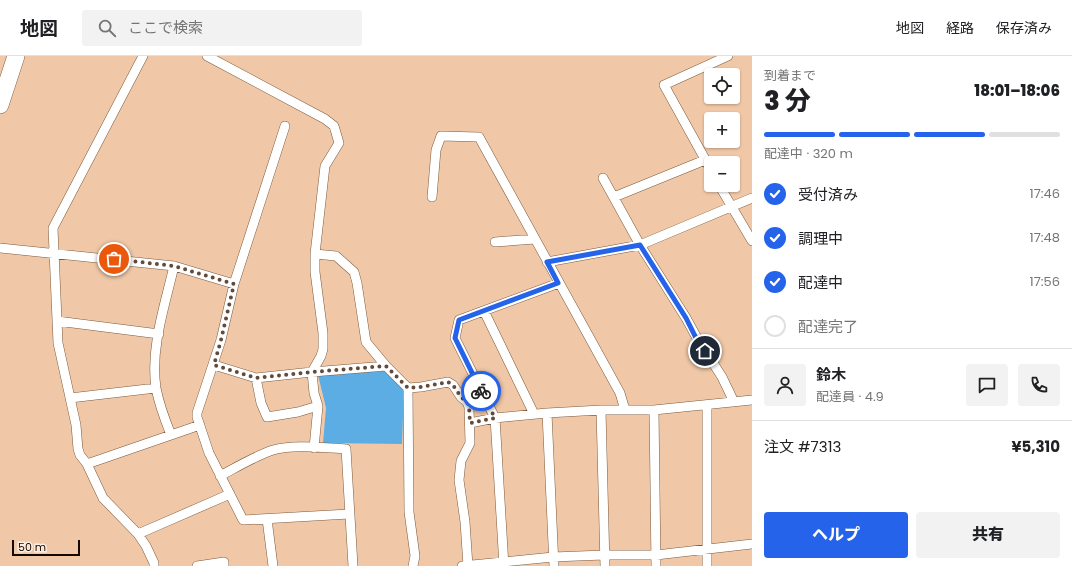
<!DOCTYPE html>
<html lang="ja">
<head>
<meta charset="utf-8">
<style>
  :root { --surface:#fff; --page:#f2f2f2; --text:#202124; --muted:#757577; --line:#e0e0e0; --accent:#2563eb }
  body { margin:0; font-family:Poppins,"Noto Sans JP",sans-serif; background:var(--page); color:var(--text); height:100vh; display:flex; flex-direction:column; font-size:15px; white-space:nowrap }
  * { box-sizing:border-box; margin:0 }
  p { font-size:13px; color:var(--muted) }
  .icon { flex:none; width:22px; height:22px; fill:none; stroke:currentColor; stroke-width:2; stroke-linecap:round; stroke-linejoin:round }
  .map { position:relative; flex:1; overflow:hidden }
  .details { display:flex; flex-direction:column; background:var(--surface); width:320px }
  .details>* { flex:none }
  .fabs { position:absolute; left:704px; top:12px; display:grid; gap:8px }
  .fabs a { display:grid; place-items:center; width:36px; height:36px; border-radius:4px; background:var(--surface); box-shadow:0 1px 3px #0004; font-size:20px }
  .scale { position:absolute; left:12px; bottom:10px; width:68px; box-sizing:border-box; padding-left:4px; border:2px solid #150801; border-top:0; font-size:11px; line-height:14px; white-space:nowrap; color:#150801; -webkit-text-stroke:3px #feeee1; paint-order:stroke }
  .pin { position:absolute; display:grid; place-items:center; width:34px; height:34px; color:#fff; margin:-17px; border:2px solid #fff; border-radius:50%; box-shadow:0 1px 4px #0007 }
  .courier { position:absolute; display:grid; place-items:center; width:40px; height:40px; margin:-20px; border:3px solid #2563eb; border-radius:50%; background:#fff; color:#222; box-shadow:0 1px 5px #0007 }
  .headline em { font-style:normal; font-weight:800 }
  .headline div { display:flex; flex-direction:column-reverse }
  .headline { display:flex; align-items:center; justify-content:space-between; height:68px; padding:0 12px }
  h1 { font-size:26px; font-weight:800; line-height:30px }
  .bar { display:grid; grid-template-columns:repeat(4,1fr); gap:6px 4px; align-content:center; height:48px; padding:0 12px }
  .bar i { height:5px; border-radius:3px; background:var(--line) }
  .bar .active { background:var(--accent) }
  .bar p { grid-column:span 4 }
  .line { display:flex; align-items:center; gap:10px; padding:0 12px; border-top:1px solid var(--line) }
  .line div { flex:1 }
  .round { display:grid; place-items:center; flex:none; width:42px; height:42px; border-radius:4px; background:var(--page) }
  ol { padding:0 12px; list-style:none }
  li { display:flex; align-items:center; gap:12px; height:44px }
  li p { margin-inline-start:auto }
  li .icon { padding:4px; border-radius:50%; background:var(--accent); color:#fff; stroke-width:4 }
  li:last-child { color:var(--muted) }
  li i { width:22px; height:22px; border:2px solid var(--line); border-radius:50% }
  .cta { display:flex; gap:8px; margin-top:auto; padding:8px 12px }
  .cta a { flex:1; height:46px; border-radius:4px; background:var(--accent); color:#fff; font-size:16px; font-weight:800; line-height:46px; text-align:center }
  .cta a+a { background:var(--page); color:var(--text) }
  header { display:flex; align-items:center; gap:24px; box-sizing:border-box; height:56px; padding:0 20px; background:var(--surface); border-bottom:1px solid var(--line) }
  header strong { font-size:19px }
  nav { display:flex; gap:22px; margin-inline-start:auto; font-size:14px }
  .search { width:280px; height:36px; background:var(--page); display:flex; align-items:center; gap:10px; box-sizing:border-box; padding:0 14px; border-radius:4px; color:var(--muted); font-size:15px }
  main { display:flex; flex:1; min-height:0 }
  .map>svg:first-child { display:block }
</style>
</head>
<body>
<header>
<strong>地図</strong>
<div class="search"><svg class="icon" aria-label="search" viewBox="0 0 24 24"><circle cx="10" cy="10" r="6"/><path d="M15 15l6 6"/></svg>ここで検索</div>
<nav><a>地図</a><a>経路</a><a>保存済み</a></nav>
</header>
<main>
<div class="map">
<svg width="752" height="510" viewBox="0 0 752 510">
  <rect width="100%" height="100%" fill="#f0c8a7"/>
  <!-- water -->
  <path fill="#5dade5" d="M 385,315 L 404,333 L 402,388 L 323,387 L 326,352 L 318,319 Z"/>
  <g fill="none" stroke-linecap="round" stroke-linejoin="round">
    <defs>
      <path id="street" d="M 143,0 L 53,172 L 58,287 L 76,369 L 78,393 L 80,399 L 87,408 L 103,442 L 138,478 L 146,490 L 154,507 L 154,510
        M 207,0 L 325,63 L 334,70 L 339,87 L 325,110 L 315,198 L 315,216 L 323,277 L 323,293 L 321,300 L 312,316 L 314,337 L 318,350 L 314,392
        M 285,70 L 234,228 L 221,284 L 197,357 L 197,361 L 209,397 L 243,464 L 349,458
        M 711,114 L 664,29 L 728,0
        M 603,122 L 640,189 L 686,262 L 697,282 L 722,321 L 734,346
        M 719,129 L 752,185
        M 432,141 L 436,94 L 441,80 L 479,81 L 620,337 L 625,354
        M 614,141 L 705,104
        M 495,186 L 535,183
        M 0,192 L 174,210 L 234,228
        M 315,198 L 336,200 L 354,216 L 357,227 L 366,286 L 386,310 L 408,332 L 421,331 L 448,326 L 453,329 L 461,341 L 467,346 L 469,351 L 470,387 L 461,405 L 459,424 L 465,466 L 468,510
        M 547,206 L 640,189 L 752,142
        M 559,227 L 459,264 L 455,282 L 495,362 L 547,357 L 601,354 L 654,354 L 752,344
        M 484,255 L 534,358
        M 57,265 L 159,278
        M 214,309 L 256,322 L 312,316 L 386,310
        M 256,322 L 261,347 L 267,361 L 298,356 L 318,350
        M 408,332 L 409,456 L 415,500 L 413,510
        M 70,342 L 156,332
        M 707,349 L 707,510
        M 601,354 L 605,510
        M 654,354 L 656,510
        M 547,357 L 554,510
        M 470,367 L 495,362 L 504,510
        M 171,379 C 165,364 159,348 156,332 C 150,292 165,249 174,210
        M 87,408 L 200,369
        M 220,420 C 237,411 255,400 273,394 C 294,388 324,392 346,393 L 353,510
        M 267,463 L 273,510
        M 138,478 L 230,438
        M 197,510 L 224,506 L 224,510
        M 462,510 L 553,501 L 604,499 L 656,499 L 752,488"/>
      <path id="highway" d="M 0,49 L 16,0"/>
    </defs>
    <!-- street casing -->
    <use href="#street" stroke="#7c5a3c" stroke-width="10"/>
    <!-- highway casing -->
    <use href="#highway" stroke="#7c5a3c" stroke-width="18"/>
    <!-- street -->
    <use href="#street" stroke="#fff" stroke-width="9"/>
    <!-- highway -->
    <use href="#highway" stroke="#fff" stroke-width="17"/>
  </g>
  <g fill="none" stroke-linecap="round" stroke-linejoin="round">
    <!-- done -->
    <path stroke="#624b3b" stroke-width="4" stroke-dasharray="0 7.2" d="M 114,203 L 174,210 L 234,228 L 221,284 L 214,309 L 256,322 L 312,316 L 386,310 L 408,332 L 421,331 L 448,326 L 453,329 L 461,341 L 467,346 L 469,351 L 470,367 L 495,362 L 481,335"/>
    <!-- route -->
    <path stroke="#2563eb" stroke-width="5" d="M 481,335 L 455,282 L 459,264 L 558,227 L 547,206 L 640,189 L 686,262 L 696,282 L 705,295"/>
  </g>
</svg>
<div class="fabs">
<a><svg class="icon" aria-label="locate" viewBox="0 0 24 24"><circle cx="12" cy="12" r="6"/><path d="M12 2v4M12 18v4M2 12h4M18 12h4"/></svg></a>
<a>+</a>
<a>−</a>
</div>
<div class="scale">50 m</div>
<div class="pin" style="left:114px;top:203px;background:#ea580c"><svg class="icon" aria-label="bag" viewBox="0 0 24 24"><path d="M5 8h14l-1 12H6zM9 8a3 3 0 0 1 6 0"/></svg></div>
<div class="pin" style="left:705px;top:295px;background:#1f2937"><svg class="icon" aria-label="home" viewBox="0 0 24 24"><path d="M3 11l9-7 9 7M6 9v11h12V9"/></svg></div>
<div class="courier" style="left:481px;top:335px"><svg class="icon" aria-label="bike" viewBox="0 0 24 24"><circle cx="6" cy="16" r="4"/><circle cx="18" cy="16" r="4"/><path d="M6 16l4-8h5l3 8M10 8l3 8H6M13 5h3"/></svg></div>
</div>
<section class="details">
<div class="headline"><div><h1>3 分</h1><p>到着まで</p></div><em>18:01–18:06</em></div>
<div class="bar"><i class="active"></i><i class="active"></i><i class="active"></i><i></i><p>配達中 · 320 m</p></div>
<ol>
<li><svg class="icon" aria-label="check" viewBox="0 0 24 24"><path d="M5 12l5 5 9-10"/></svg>受付済み<p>17:46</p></li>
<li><svg class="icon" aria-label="check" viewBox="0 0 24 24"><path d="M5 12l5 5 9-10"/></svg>調理中<p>17:48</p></li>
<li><svg class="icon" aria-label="check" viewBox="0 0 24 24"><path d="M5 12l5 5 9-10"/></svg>配達中<p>17:56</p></li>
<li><i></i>配達完了</li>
</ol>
<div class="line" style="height:72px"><a class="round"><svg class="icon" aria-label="person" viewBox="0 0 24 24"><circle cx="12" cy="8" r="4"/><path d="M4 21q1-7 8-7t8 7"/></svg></a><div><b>鈴木</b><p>配達員 · 4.9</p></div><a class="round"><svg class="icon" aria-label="chat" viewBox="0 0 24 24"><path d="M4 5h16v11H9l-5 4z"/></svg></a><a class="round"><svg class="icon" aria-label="phone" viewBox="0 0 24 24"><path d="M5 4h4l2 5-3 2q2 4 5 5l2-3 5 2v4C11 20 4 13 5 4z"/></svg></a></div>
<div class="line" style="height:52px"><div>注文 #7313</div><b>¥5,310</b></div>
<div class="cta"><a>ヘルプ</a><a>共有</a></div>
</section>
</main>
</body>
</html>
